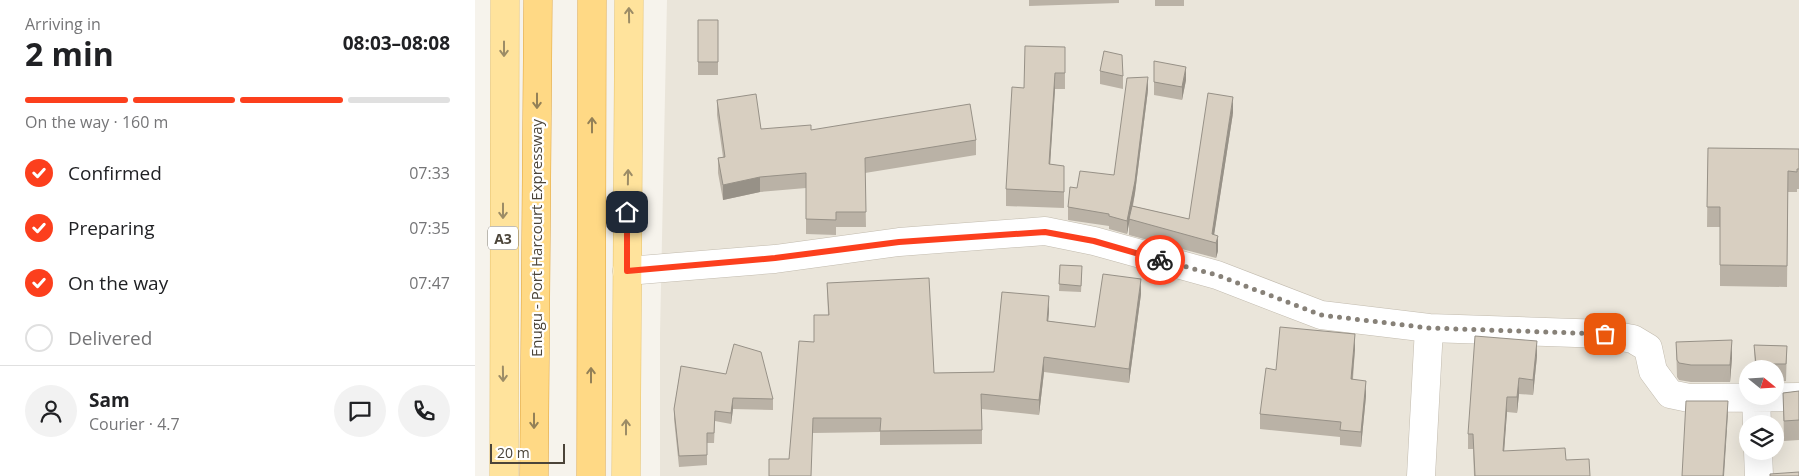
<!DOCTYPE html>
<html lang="en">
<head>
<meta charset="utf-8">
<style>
  :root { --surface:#fff; --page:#f2f2f2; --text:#202124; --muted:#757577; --line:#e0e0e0; --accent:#fc3f1d }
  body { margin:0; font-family:"Open Sans",sans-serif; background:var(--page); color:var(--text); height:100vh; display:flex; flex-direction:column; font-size:19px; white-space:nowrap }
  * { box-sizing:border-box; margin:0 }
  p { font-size:16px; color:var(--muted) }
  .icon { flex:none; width:28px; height:28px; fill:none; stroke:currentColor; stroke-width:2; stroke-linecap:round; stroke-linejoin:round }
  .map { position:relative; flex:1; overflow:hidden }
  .panel { display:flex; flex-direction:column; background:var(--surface); width:475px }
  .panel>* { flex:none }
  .needle { width:32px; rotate:108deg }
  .fabs { position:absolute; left:1264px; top:360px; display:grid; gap:10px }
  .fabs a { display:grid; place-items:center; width:45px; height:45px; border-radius:50%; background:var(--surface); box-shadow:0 5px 20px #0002; font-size:25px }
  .scale { position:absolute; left:15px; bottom:12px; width:75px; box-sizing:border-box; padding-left:5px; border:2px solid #4b4439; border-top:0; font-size:14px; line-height:18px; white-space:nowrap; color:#4b4439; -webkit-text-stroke:4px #fff; paint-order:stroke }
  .pin { position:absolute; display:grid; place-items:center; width:42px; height:42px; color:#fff; margin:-21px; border-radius:10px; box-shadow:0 2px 8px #0006 }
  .courier { position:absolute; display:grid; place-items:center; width:50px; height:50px; margin:-25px; border:4px solid #fc3f1d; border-radius:50%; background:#fff; color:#222; box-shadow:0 1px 6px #0007 }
  .headline em { font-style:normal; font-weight:700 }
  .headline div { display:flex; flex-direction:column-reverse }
  .headline { display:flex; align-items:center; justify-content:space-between; height:85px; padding:0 25px }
  h1 { font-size:32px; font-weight:700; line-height:38px }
  .bar { display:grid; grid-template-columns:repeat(4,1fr); gap:8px 5px; align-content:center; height:60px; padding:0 25px }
  .bar i { height:6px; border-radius:4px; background:var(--line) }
  .bar .current { background:var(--accent) }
  .bar p { grid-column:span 4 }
  .line { display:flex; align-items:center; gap:12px; padding:0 25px; border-top:1px solid var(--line) }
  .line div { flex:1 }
  .round { display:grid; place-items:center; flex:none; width:52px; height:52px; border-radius:26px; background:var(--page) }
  ol { padding:0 25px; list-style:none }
  li { display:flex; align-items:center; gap:15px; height:55px }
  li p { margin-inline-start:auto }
  li .icon { padding:5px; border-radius:50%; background:var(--accent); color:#fff; stroke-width:4 }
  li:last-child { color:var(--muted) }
  li i { width:28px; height:28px; border:2px solid var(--line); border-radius:50% }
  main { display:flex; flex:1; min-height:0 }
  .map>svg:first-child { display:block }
</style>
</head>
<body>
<main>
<section class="panel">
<div class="headline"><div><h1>2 min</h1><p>Arriving in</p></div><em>08:03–08:08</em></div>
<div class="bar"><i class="current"></i><i class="current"></i><i class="current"></i><i></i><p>On the way · 160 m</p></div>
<ol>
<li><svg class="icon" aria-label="check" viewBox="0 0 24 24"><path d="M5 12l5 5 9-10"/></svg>Confirmed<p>07:33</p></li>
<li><svg class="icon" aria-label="check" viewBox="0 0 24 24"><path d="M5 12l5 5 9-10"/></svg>Preparing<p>07:35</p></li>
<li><svg class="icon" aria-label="check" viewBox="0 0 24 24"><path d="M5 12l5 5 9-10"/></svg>On the way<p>07:47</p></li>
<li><i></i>Delivered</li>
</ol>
<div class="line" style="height:90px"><a class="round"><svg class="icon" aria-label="person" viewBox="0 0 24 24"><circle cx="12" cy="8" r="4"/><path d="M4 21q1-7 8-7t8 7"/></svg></a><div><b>Sam</b><p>Courier · 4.7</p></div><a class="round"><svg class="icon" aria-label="chat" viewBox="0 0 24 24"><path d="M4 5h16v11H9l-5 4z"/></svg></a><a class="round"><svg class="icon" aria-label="phone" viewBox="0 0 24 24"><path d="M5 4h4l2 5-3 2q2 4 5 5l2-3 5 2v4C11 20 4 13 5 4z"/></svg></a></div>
</section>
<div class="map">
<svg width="1324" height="476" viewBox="0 0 1324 476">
  <rect width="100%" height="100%" fill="#f6f3ec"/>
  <!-- residential -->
  <path fill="#eae5da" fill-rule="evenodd" d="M 192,0 L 1324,0 L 1324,476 L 185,476 L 185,334 ZM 1272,369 L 1300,369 L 1300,396 L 1272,396 ZM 1272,424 L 1300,424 L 1300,451 L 1272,451 Z"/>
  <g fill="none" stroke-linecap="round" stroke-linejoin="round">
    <defs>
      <path id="minor" d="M 152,271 L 300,259 L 424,242 L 570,231 L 619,241 L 742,275 L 846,315 L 954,328 L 1130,334 L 1158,339 L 1173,348 L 1178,371 L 1195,394 L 1214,398 L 1324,397
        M 1281,398 L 1282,424
        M 1283,451 L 1284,476
        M 946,476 L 954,328"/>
      <path id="primary" d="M 29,476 L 30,0
        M 151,476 L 154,0"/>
      <path id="trunk" d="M 59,476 L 63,0
        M 116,476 L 117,0"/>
    </defs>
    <!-- minor casing -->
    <use href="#minor" stroke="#c2bbae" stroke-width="29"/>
    <!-- primary casing -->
    <use href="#primary" stroke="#e6c16a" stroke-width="29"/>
    <!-- trunk casing -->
    <use href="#trunk" stroke="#e0a43c" stroke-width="29"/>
    <!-- minor -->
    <use href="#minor" stroke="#fff" stroke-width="28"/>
    <!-- primary -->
    <use href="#primary" stroke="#ffe39c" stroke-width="28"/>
    <!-- trunk -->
    <use href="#trunk" stroke="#ffd985" stroke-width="28"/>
  </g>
  <!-- wall -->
  <path fill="#bab2a6" d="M 554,0 L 644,0 L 644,3 L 554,6 Z
    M 680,0 L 709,0 L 709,6 L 680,6 Z
    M 223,20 L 243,20 L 243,75 L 223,75 Z
    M 590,47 L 590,89 L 580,89 L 575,164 L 589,166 L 589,208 L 531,206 L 531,189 L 549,88 Z
    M 679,61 L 711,80 L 707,100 L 679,95 Z
    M 625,71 L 648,76 L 648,89 L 625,84 Z
    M 673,90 L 660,193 L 658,206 L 714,219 L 758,113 L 739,234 L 743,251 L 741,258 L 654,235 L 654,222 L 652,234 L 634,229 L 634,226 L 593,220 L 593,207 L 602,188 L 639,175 Z
    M 242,100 L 286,129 L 336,130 L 501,140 L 501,155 L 390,173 L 391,227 L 361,227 L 361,235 L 331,234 L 331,188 L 285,192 L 248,200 L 243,173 L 243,158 L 248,157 L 242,115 Z
    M 1233,148 L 1324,149 L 1324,189 L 1322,189 L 1322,192 L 1313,192 L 1312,287 L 1245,286 L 1245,227 L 1232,227 Z
    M 585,265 L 607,273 L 606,292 L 584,291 Z
    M 352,283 L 459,373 L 519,372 L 574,311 L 573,321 L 620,327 L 666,294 L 654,383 L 569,372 L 564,415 L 507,409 L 507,444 L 405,445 L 405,432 L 338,433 L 314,459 L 339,342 L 353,315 Z
    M 1201,342 L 1257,358 L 1255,382 L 1216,382 L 1204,380 L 1202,377 Z
    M 1279,345 L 1312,346 L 1311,381 L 1300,382 L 1300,369 L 1280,369 Z
    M 880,349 L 878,379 L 891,396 L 886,447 L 865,445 L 865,437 L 785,429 L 785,414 Z
    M 1062,356 L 1058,395 L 1044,394 L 1042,413 L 1032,412 L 1029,451 L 1091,460 L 1115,476 L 999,476 L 998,449 L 993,449 L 993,434 Z
    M 206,366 L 298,399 L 298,410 L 258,409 L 256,424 L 240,421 L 239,443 L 232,443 L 232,465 L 204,467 L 199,419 L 199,409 Z
    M 1324,391 L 1324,440 L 1309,441 L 1308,393 Z"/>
  <!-- shaded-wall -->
  <path fill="#979187" d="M 711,67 L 711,80 L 707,100 L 707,87 Z
    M 580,73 L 580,89 L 574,181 L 574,164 Z
    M 673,77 L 673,90 L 660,193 L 652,234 L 652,221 Z
    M 758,97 L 758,113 L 738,242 L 737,234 Z
    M 285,177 L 285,192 L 248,200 L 248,185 Z
    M 743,236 L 743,251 L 741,258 L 741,243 Z
    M 666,279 L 666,294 L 654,383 L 654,369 Z
    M 574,296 L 574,311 L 572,336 L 572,321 Z
    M 880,334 L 880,349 L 876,394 L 876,379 Z
    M 1257,340 L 1257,358 L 1255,382 L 1255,365 Z
    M 1062,341 L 1062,356 L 1058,395 L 1058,380 Z
    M 569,357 L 569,372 L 564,415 L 564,400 Z
    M 1044,378 L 1044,394 L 1042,413 L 1042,397 Z
    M 891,381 L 891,396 L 886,447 L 886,432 Z
    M 1032,397 L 1032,412 L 1028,466 L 1028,451 Z
    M 258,398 L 258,409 L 256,424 L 256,413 Z
    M 1253,401 L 1253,413 L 1249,476 L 1248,476 Z"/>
  <!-- building -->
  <path fill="#d8cfc1" stroke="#979187" d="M 223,20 L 243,20 L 243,62 L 223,62 Z
    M 550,46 L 590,47 L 590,73 L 580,73 L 574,164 L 589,166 L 589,192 L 531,189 L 537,87 L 549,88 Z
    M 629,51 L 647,55 L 648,76 L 625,71 Z
    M 679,61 L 711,67 L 707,87 L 679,82 Z
    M 673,77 L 660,181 L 652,221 L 634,216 L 634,214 L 593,207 L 595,187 L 602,188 L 605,171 L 639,175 L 652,78 Z
    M 733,93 L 758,97 L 737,234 L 743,236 L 741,243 L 654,219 L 657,206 L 714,219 Z
    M 281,94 L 286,129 L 336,125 L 336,130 L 495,104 L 501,140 L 390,158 L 391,212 L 361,212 L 361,220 L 331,219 L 331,173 L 285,177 L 248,185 L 243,158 L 250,157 L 242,100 Z
    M 1233,148 L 1324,149 L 1324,169 L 1322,169 L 1322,172 L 1313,171 L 1312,266 L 1245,265 L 1245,207 L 1232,207 Z
    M 585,265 L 607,266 L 606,286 L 584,284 Z
    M 628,274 L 666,279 L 654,369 L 569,357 L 564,400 L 506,394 L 507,430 L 405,431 L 406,418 L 338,418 L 336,476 L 294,476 L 294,459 L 314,459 L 324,341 L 339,342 L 339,315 L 354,315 L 352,283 L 454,278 L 459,373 L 519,372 L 527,292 L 574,296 L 572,321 L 620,327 Z
    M 805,327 L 880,334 L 876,379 L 891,381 L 886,432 L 865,430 L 866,422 L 785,414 L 791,368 L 801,370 Z
    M 1000,336 L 1062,341 L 1058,380 L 1044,378 L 1042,397 L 1032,397 L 1028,451 L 1090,448 L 1091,460 L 1114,459 L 1115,476 L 1000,476 L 998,434 L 993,434 Z
    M 1257,340 L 1255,365 L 1216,365 L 1204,363 L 1202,360 L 1201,342 Z
    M 259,344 L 286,352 L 298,399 L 258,398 L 256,413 L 240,411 L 239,433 L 232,433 L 232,455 L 204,456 L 199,409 L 206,366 L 251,374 Z
    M 1279,345 L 1312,346 L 1311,364 L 1281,364 Z
    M 1324,391 L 1324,420 L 1309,421 L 1308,393 Z
    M 1211,401 L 1253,401 L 1248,476 L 1207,476 Z
    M 1324,472 L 1324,476 L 1295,476 L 1295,474 Z"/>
  <!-- one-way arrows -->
  <defs><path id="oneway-shaft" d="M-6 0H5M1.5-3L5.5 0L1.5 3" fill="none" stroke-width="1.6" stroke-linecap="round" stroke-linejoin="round" transform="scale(1.25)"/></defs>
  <g stroke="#9c8c66">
    <use href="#oneway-shaft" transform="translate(154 15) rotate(-91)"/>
    <use href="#oneway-shaft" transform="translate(29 49) rotate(90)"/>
    <use href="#oneway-shaft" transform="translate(153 177) rotate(-89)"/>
    <use href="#oneway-shaft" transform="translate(28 211) rotate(90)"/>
    <use href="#oneway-shaft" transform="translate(28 374) rotate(89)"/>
    <use href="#oneway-shaft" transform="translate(151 427) rotate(-90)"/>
  </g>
  <g stroke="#938057">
    <use href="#oneway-shaft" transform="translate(62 101) rotate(90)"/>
    <use href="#oneway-shaft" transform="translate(117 125) rotate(-90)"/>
    <use href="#oneway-shaft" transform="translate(116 375) rotate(-90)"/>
    <use href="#oneway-shaft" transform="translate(59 421) rotate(90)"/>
  </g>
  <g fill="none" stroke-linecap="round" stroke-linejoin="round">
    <!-- done -->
    <path stroke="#878178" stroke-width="5" stroke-dasharray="0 9" d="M 685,260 L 742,275 L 846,315 L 954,328 L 1130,334"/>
    <!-- route -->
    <path stroke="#fc3f1d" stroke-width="6" d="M 152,212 L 152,271 L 300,258 L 424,242 L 570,232 L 619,241 L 685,260"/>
  </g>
  <g text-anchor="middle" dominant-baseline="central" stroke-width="4.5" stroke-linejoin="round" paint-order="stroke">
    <!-- shield labels -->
    <rect fill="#fff" stroke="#817c74" stroke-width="1" x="13" y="226.5" width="30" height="23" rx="4"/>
    <g font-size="14" font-weight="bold" fill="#4b4439">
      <text x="28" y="238">A3</text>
    </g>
    <!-- street labels -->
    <g font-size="15" fill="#4b4439" stroke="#fff">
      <text transform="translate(61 238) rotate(-90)">Enugu - Port Harcourt Expressway</text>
    </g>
  </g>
</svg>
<div class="fabs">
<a><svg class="needle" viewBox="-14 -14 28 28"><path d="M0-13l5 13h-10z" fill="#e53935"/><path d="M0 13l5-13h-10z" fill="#757577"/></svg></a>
<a><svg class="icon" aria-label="layers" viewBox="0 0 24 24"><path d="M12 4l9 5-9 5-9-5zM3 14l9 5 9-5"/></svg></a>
</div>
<div class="scale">20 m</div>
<div class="pin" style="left:1130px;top:334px;background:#ea580c"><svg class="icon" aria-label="bag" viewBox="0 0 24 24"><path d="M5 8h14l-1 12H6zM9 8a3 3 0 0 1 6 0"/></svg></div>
<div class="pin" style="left:152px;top:212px;background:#1f2937"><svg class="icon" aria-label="home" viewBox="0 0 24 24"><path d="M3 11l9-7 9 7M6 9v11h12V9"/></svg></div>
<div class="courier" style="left:685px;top:260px"><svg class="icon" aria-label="bike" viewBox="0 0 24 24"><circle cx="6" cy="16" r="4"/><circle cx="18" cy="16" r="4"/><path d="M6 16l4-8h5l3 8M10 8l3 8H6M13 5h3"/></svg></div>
</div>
</main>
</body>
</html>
